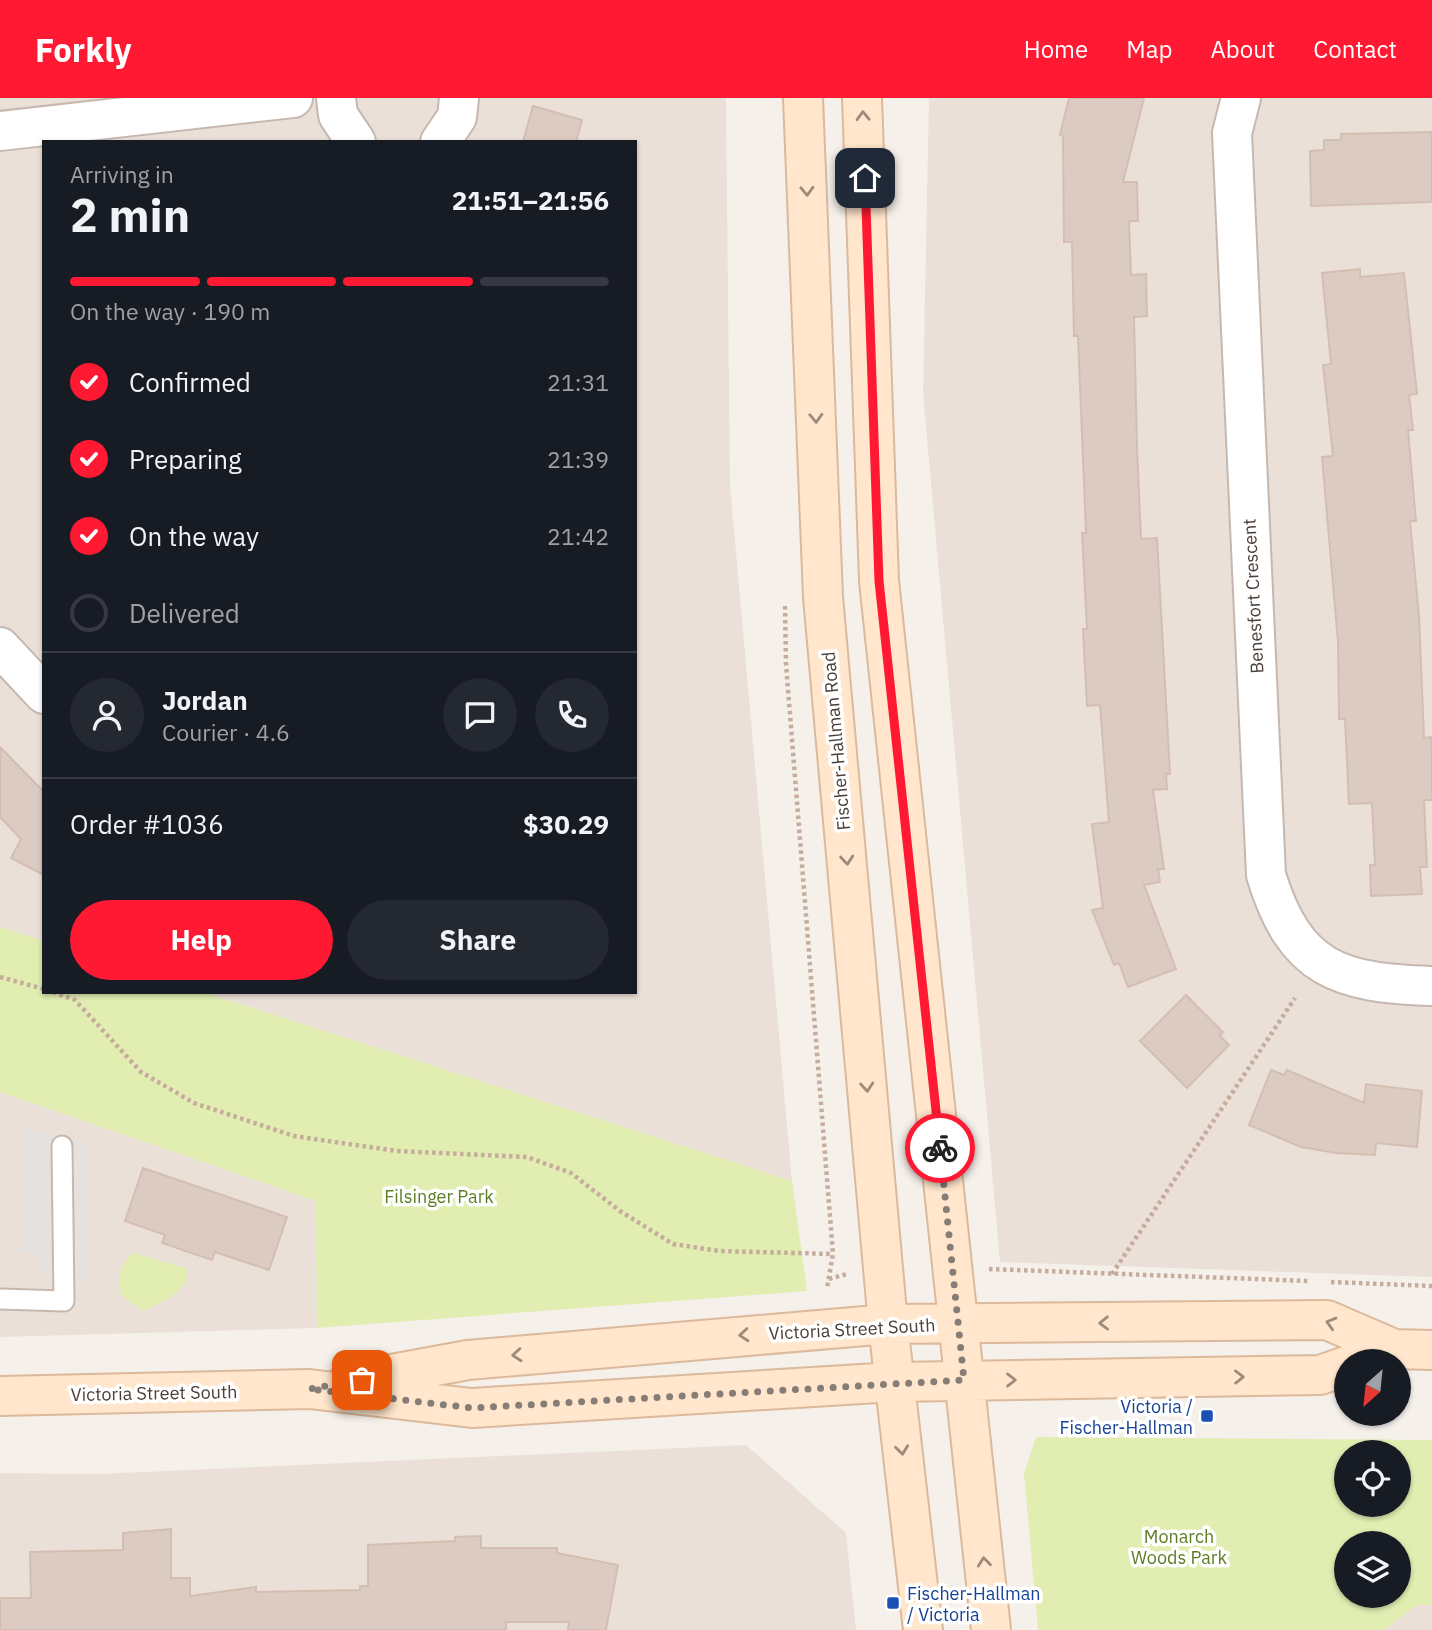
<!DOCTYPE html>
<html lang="en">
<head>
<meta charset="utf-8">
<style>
  :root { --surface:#171b24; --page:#242831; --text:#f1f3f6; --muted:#9ea1a6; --line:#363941; --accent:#ff1932 }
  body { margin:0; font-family:"IBM Plex Sans",sans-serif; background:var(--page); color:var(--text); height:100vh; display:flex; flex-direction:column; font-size:26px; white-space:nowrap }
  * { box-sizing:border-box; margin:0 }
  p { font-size:23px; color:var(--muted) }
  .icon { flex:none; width:38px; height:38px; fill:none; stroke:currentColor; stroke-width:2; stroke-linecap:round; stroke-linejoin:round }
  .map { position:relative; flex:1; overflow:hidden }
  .details { position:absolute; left:42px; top:42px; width:595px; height:854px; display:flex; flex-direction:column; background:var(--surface); border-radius:0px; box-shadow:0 2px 5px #0004 }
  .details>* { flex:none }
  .needle { width:46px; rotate:207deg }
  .buttons { position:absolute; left:1334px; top:1251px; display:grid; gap:14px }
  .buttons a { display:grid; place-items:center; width:77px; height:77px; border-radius:50%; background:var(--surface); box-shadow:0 2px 5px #0004; font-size:35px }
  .pin { position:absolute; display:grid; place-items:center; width:60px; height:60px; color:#fff; margin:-30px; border-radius:14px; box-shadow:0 4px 10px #0006 }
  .courier { position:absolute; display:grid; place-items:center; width:70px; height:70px; margin:-35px; border:5px solid #ff1932; border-radius:50%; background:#fff; color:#222; box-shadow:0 2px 9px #0007 }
  .summary em { font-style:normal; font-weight:800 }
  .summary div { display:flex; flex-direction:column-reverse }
  .summary { display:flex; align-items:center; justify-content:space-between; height:119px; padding:0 28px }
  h1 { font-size:46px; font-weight:800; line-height:52px }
  .bar { display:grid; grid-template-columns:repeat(4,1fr); gap:10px 7px; align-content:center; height:84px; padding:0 28px }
  .bar i { height:9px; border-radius:5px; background:var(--line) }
  .bar .current { background:var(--accent) }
  .bar p { grid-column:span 4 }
  .line { display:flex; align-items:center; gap:18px; padding:0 28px; border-top:2px solid var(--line) }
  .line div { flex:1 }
  .round { display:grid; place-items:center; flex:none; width:74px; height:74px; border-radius:37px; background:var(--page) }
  ol { padding:0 28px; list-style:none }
  li { display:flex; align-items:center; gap:21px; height:77px }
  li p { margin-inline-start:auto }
  li .icon { padding:7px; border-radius:50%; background:var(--accent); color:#fff; stroke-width:4 }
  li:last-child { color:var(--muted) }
  li i { width:38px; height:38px; border:4px solid var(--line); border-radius:50% }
  .cta { display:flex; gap:14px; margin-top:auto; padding:14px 28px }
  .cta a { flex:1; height:80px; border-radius:42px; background:var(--accent); color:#fff; font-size:28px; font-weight:800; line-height:80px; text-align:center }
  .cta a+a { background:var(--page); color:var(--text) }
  header { display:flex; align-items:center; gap:42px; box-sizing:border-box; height:98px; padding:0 35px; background:var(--accent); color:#fff }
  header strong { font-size:33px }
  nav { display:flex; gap:38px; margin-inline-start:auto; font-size:24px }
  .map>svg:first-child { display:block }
</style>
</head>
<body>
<header>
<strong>Forkly</strong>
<nav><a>Home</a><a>Map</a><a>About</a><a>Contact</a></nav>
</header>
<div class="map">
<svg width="1432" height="1532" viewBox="0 0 1432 1532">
  <rect width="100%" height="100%" fill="#f6f0eb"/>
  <!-- residential -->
  <path fill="#ebe0d8" d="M 0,0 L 726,0 L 730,387 L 792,1083 L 203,894 L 635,894 L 635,44 L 44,44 L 44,843 L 0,829 Z
    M 929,0 L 1432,0 L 1432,1179 L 1000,1164 L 923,295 Z
    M 0,994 L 316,1103 L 317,1230 L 0,1239 Z
    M 746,1347 L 846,1435 L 856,1532 L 0,1532 L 0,1375 L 98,1376 Z
    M 1417,1507 L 1432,1507 L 1432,1532 L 1384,1532 Z"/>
  <!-- green -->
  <path fill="#e1edb1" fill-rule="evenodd" d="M 0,829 L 44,843 L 44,894 L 203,894 L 792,1083 L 807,1193 L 317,1230 L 316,1103 L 0,994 Z
    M 134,1155 L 188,1171 C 187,1196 163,1203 143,1213 L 121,1197 C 118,1179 119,1166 134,1155 Z
    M 1036,1339 L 1432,1342 L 1432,1507 L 1417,1507 L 1384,1532 L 1038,1532 L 1024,1376 ZM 1346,1354 L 1398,1354 L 1398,1407 L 1346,1407 ZM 1346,1446 L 1398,1446 L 1398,1498 L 1346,1498 Z"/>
  <!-- parking -->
  <path fill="#e5e1df" d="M 26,1030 L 90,1045 L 88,1181 L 43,1177 L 40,1156 L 20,1153 Z"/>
  <!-- building -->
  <path fill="#dccbc2" stroke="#d4beb2" stroke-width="2" d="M 1069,0 L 1144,0 L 1123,84 L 1137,84 L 1138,123 L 1129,123 L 1131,177 L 1146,176 L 1147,218 L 1134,219 L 1137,349 L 1141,441 L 1157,440 L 1170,676 L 1166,676 L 1167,691 L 1153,692 L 1164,771 L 1158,771 L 1160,784 L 1144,787 L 1176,871 L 1128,889 L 1119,865 L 1114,867 L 1092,812 L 1103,810 L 1092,726 L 1109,724 L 1100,607 L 1087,608 L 1083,531 L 1087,531 L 1082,435 L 1086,435 L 1078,238 L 1074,238 L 1072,144 L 1064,144 L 1063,38 L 1060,37 Z
    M 533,8 L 582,22 L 576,44 L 523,44 Z
    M 1432,34 L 1432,104 L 1311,108 L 1310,53 L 1324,52 L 1324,42 L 1341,42 L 1341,36 Z
    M 1360,171 L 1360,179 L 1404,175 L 1417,296 L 1409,297 L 1413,332 L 1408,332 L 1416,423 L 1410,423 L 1419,518 L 1424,640 L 1431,639 L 1432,653 L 1432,702 L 1424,702 L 1427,769 L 1420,769 L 1422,796 L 1371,798 L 1370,767 L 1375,767 L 1372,705 L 1349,706 L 1345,621 L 1339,621 L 1338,544 L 1322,359 L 1333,358 L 1323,267 L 1331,266 L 1322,175 Z
    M 0,649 L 44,694 L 44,777 L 11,760 L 21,741 L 0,719 Z
    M 1186,897 L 1223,934 L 1220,938 L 1229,947 L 1187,990 L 1140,943 Z
    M 1271,972 L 1284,977 L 1287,972 L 1364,1005 L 1366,986 L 1422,993 L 1417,1049 L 1376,1045 L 1375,1057 L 1336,1055 L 1301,1049 L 1249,1027 Z
    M 143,1070 L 287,1119 L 269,1172 L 215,1154 L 212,1162 L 162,1145 L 165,1137 L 125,1123 Z
    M 171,1431 L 171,1480 L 190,1480 L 190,1498 L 256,1489 L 256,1494 L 360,1492 L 360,1488 L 368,1488 L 368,1447 L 455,1443 L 455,1439 L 481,1438 L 481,1450 L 557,1450 L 557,1455 L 618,1467 L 606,1532 L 568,1532 L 569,1524 L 506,1524 L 506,1532 L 0,1532 L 0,1500 L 31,1500 L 30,1454 L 123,1452 L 123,1435 Z"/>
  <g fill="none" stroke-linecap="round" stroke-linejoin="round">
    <defs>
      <path id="lane" d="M 0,1201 L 64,1203 L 62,1048"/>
      <path id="street" d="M 336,0 L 338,17 L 356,44
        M 1241,0 L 1232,35 L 1266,777 C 1295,872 1339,885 1432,888
        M 0,33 L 293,0
        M 440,44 L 457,19 L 459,0
        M 0,549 L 44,596"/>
      <path id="secondary" d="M 803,0 L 823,499 L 888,1226 L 923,1532
        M 862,0 L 879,483 L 991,1532
        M 1369,1260 L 1394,1251 L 1432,1252
        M 348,1284 L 468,1262 L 888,1226 L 1327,1222 L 1394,1251
        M 0,1298 L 309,1291 L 472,1310 L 894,1284 L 1320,1277 L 1346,1268"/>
    </defs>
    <!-- lane casing -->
    <use href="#lane" stroke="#c6b8af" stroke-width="23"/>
    <!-- street casing -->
    <use href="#street" stroke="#c6b8af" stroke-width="42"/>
    <!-- secondary casing -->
    <use href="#secondary" stroke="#dcb99a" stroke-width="42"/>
    <!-- path -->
    <path stroke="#c6ac9c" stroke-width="4.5" stroke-dasharray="3.5 3.5" stroke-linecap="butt" d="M 785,508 L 786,566 L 833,1156 L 827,1190
      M 0,879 L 44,891
      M 53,894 L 75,902 L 141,974 L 194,1005 L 294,1038 L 397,1053 L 527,1059 L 571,1075 L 620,1113 L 673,1146 L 719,1153 L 833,1156
      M 989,1171 L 1309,1183
      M 1112,1176 L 1295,900
      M 829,1181 L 847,1176
      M 1331,1184 L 1432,1188"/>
    <!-- lane -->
    <use href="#lane" stroke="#fff" stroke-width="19"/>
    <!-- street -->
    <use href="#street" stroke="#fff" stroke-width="38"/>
    <!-- secondary -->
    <use href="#secondary" stroke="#ffe6cc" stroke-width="38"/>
  </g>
  <!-- one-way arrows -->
  <defs><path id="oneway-chevron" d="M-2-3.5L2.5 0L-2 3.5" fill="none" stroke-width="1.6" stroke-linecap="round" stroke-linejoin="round" transform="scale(1.75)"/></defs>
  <g stroke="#9c8a7b">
    <use href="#oneway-chevron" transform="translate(863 18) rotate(-92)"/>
    <use href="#oneway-chevron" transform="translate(807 93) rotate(88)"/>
    <use href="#oneway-chevron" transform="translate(816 320) rotate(88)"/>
    <use href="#oneway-chevron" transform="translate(847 762) rotate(85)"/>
    <use href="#oneway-chevron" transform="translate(867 989) rotate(85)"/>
    <use href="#oneway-chevron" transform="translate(1104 1225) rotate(179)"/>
    <use href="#oneway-chevron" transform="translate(1331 1225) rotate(-164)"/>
    <use href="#oneway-chevron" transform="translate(744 1237) rotate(175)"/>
    <use href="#oneway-chevron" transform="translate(517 1257) rotate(175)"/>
    <use href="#oneway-chevron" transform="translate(1239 1279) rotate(-1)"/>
    <use href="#oneway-chevron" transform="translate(1011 1282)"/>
    <use href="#oneway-chevron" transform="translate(902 1352) rotate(83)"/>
    <use href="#oneway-chevron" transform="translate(984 1464) rotate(-96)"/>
  </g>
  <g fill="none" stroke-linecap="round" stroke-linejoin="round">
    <!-- done -->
    <path stroke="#877d77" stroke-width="7" stroke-dasharray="0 12.6" d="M 362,1282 L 309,1291 L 472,1310 L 964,1282 L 940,1050"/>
    <!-- route -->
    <path stroke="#ff1932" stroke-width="9" d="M 865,80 L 879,483 L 940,1050"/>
  </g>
  <!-- markers -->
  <g fill="#1a4fb4" stroke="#fff" stroke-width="2.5">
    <rect x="1200" y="1311" width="14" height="14" rx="3.5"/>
    <rect x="886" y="1498" width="14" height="14" rx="3.5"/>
  </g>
  <g text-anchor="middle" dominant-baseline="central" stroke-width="7" stroke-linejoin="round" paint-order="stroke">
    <!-- street labels -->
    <g font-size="18" fill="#4b3f38" stroke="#fff">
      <text transform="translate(1253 498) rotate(-93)">Benesfort Crescent</text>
      <text transform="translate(836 643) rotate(-95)">Fischer-Hallman Road</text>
      <text transform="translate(852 1231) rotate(-3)">Victoria Street South</text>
      <text transform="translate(154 1295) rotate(-1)">Victoria Street South</text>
    </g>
    <!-- park labels -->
    <g font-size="18" fill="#5d7d24" stroke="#fff">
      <text x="439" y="1098">Filsinger Park</text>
      <text x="1179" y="1438">Monarch<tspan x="1179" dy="21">Woods Park</tspan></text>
    </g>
    <!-- transit labels -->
    <g font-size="18" fill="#164399" stroke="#fff" text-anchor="end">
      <text x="1193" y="1308">Victoria /<tspan x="1193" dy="21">Fischer-Hallman</tspan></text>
      <text x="907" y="1495" text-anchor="start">Fischer-Hallman<tspan x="907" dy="21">/ Victoria</tspan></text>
    </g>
  </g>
</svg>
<div class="buttons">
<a><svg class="needle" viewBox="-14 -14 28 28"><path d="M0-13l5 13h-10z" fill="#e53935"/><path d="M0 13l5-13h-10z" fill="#9ea1a6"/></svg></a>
<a><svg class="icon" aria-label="locate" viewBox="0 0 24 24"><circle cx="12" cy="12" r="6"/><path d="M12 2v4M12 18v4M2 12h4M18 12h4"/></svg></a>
<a><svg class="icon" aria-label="layers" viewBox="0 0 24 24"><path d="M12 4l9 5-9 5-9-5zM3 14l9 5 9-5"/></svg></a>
</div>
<div class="pin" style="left:362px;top:1282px;background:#ea580c"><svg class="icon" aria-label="bag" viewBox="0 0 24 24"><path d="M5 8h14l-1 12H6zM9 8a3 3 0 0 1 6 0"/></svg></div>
<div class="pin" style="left:865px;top:80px;background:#1f2937"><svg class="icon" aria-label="home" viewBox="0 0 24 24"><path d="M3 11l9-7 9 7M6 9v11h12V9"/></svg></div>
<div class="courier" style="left:940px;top:1050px"><svg class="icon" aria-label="bike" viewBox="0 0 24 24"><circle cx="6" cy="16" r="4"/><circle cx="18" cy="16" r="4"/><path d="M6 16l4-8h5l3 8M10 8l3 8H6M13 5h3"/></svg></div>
<section class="details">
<div class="summary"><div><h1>2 min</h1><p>Arriving in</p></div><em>21:51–21:56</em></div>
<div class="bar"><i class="current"></i><i class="current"></i><i class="current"></i><i></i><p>On the way · 190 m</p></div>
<ol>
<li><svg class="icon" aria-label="check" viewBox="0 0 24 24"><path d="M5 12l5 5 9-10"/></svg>Confirmed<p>21:31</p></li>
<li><svg class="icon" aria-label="check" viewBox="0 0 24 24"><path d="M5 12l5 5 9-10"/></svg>Preparing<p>21:39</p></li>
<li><svg class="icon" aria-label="check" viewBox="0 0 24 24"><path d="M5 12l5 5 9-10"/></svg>On the way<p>21:42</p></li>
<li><i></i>Delivered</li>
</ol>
<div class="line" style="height:126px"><a class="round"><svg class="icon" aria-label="person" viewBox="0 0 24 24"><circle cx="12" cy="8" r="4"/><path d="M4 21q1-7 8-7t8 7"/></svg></a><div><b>Jordan</b><p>Courier · 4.6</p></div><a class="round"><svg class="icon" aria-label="chat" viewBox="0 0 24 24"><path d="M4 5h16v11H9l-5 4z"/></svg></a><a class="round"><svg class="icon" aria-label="phone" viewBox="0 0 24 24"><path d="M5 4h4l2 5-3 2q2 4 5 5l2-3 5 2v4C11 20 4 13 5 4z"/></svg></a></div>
<div class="line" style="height:91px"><div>Order #1036</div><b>$30.29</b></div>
<div class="cta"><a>Help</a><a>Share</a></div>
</section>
</div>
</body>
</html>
